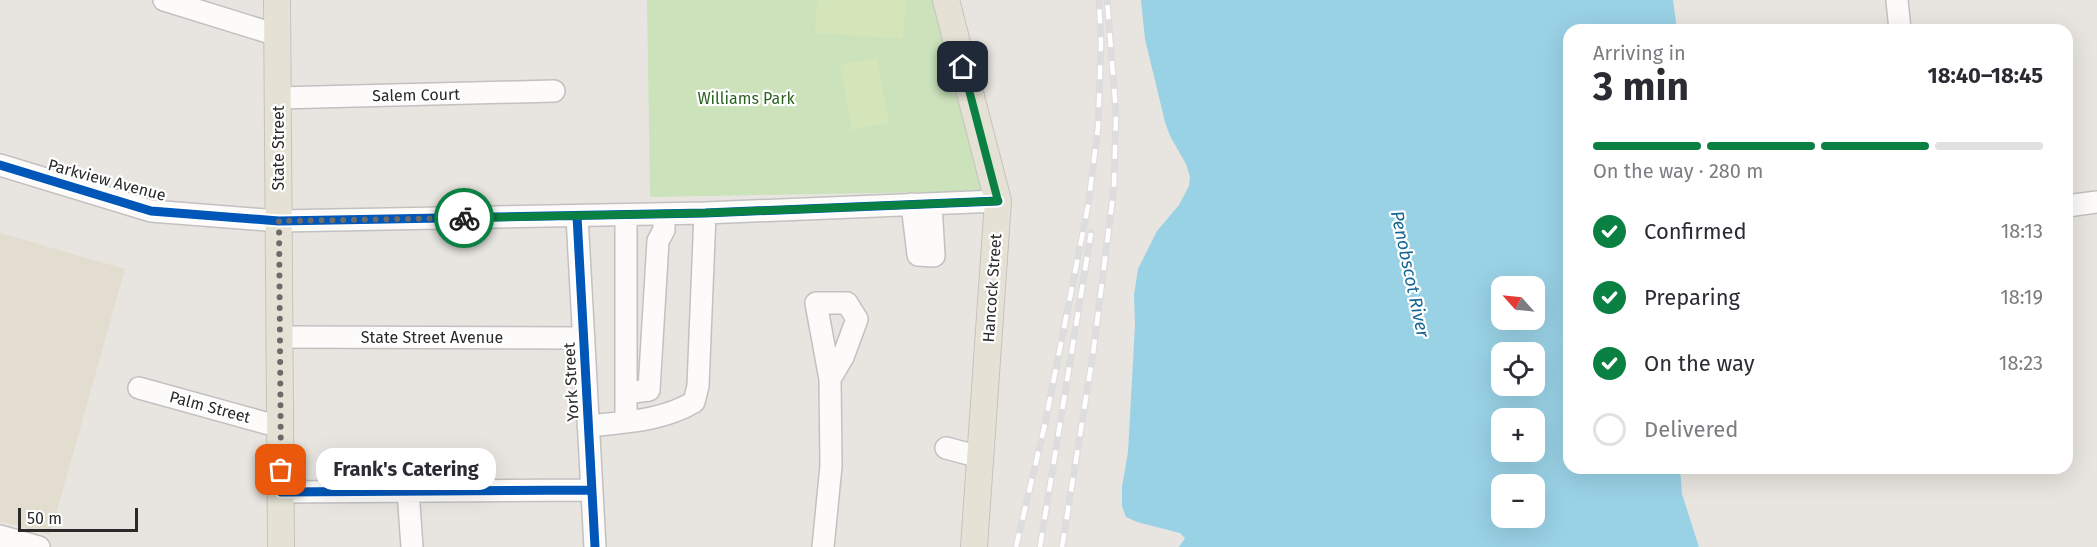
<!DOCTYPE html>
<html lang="en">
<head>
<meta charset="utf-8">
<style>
  :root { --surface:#fff; --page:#f2f2f3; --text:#2b2b33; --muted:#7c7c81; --line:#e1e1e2; --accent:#0b8043 }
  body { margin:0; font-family:"Fira Sans",sans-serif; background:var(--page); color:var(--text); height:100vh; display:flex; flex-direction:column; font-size:22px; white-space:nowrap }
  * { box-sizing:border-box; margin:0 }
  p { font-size:20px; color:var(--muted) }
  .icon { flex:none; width:33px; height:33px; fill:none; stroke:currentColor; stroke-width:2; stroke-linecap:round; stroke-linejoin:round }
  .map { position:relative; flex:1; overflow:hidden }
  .sheet { position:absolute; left:1563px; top:24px; width:510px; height:450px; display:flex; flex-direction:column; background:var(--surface); border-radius:18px; box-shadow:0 6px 24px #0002 }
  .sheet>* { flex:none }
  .needle { width:39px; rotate:297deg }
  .buttons { position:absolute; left:1491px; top:276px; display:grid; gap:12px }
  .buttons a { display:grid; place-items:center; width:54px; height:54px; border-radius:12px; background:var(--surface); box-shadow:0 6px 24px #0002; font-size:30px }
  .scale { position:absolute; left:18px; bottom:15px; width:120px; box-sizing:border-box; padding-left:6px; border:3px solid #2a2a2a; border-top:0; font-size:16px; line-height:21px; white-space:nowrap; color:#2a2a2a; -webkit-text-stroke:4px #fff; paint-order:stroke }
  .pin { position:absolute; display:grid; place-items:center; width:51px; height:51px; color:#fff; margin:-26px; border-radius:12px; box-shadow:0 3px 9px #0006 }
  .courier { position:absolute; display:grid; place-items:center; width:60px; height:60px; margin:-30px; border:4px solid #0b8043; border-radius:50%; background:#fff; color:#222; box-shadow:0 2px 8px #0007 }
  .bubble { position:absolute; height:42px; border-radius:18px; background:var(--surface); box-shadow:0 6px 24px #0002; font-size:20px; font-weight:700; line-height:42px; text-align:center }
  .summary em { font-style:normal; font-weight:700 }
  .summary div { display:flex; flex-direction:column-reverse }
  .summary { display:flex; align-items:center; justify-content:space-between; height:102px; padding:0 30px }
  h1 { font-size:39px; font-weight:700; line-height:45px }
  .bar { display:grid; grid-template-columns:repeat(4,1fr); gap:9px 6px; align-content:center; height:72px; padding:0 30px }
  .bar i { height:8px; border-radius:4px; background:var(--line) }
  .bar .on { background:var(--accent) }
  .bar p { grid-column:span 4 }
  ol { padding:0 30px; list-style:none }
  li { display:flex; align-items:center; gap:18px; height:66px }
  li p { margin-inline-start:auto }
  li .icon { padding:6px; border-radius:50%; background:var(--accent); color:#fff; stroke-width:4 }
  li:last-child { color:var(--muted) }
  li i { width:33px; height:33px; border:3px solid var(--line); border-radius:50% }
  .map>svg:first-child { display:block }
</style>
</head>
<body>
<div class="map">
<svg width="2097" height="547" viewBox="0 0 2097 547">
  <rect width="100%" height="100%" fill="#e8e5e0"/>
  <!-- education -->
  <path fill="#e2ddcf" d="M 0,233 L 125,269 L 50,535 L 0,521 Z"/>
  <!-- green -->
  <path fill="#cbe2bb" d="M 647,0 L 938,0 L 989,191 L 650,197 Z"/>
  <!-- pitch -->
  <path fill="#d4e5ba" d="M 817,0 L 906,0 L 903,39 L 815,33 Z
    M 877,58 L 889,123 L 852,130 L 840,65 Z"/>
  <!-- water -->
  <path fill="#99d1e5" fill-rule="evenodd" d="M 1141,0 L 1673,0 L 1677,30 L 1569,30 L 1569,468 L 1680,468 L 1682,494 L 1699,547 L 1179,547 L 1185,538 L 1180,533 L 1137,522 L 1126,517 L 1122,506 L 1122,487 L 1128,452 L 1135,325 L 1134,295 L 1138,269 L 1157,231 L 1179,205 L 1189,186 L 1190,177 L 1186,164 L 1170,136 L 1165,122 L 1145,39 ZM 1502,286 L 1534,286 L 1534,320 L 1502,320 ZM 1502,352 L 1534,352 L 1534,386 L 1502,386 ZM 1502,418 L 1534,418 L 1534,452 L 1502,452 ZM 1502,484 L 1534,484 L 1534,518 L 1502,518 Z"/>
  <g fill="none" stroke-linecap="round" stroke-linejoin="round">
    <defs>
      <path id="minor" d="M 164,0 L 277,35
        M 1897,0 L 1900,30
        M 278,98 L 554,91
        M 0,165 L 151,211 L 279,221 L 705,213 L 998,201
        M 912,204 L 918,255 L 934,256 L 931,204
        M 2067,206 L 2097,202
        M 577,216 L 595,547
        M 279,337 L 584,338
        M 139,388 L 280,427
        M 626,393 L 649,390 L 658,241 L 664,230 L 664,214
        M 626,422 L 626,215
        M 588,426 C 625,422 662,421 694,402 L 698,386 L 705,213
        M 946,448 L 980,457
        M 408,491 L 412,547
        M 281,492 L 592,490
        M 0,536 L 39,547
        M 823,547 L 831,466 L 830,379 L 816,303 L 847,303 L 857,319 L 843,357 L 830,379"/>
      <path id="major" d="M 277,0 L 281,547
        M 946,0 L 998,201 L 974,547"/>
    </defs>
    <!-- minor casing -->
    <use href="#minor" stroke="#c2c1c1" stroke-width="24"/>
    <!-- major casing -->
    <use href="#major" stroke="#c4c3c1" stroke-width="28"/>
    <!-- minor -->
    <use href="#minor" stroke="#fcfbfa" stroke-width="21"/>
    <!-- major -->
    <use href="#major" stroke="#e5e2d5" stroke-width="26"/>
    <defs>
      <path id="rail" d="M 1016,547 L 1045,424 L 1088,206 L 1098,128 L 1101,44 L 1099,0
        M 1040,547 L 1091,233
        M 1062,547 L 1093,354 L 1114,187 L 1116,112 L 1107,0"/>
    </defs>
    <!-- rail casing -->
    <use href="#rail" stroke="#deddde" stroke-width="7"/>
    <!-- rail -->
    <use href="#rail" stroke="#fff" stroke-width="4.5" stroke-dasharray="14" stroke-linecap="butt"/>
    <defs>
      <path id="cycleway" d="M 0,165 L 151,211 L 279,221 L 705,213 L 998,201
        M 577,216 L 595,547
        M 281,492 L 592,490"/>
    </defs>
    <!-- cycleway casing -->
    <use href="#cycleway" stroke="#fff" stroke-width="13"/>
    <!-- cycleway -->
    <use href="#cycleway" stroke="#0057b8" stroke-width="9"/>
  </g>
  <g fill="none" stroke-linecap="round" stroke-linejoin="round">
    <!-- done -->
    <path stroke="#6c6b6a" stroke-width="6" stroke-dasharray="0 10.8" d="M 281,470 L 279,221 L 464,218"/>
    <!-- route -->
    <path stroke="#0b8043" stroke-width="8" d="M 464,218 L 705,213 L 998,201 L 963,67"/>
  </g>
  <g text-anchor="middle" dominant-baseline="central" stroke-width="4.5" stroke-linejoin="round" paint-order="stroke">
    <!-- street labels -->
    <g font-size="16" fill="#2a2a2a" stroke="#fff">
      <text transform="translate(416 95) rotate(-1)">Salem Court</text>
      <text transform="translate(278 148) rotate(-90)">State Street</text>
      <text transform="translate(107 180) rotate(15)">Parkview Avenue</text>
      <text transform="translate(992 288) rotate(-86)">Hancock Street</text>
      <text x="432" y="337">State Street Avenue</text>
      <text transform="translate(571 382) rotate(-93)">York Street</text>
      <text transform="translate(210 407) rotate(15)">Palm Street</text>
    </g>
    <!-- park labels -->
    <g font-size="16" fill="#2c631f" stroke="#fff">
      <text x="746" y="98">Williams Park</text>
    </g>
    <!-- water labels -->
    <g font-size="18" font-style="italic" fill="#166693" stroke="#fff">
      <text transform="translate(1410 274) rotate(78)">Penobscot River</text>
    </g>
  </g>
</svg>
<div class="buttons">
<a><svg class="needle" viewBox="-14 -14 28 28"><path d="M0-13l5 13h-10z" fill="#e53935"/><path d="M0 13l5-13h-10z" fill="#7c7c81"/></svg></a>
<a><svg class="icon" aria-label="locate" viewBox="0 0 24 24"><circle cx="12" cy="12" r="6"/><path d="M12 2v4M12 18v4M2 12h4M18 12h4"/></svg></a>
<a>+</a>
<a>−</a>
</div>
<div class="scale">50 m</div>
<div class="pin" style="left:281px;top:470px;background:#ea580c"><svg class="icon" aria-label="bag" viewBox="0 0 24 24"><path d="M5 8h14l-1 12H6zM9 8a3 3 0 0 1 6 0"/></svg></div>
<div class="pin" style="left:963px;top:67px;background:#1f2937"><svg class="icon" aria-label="home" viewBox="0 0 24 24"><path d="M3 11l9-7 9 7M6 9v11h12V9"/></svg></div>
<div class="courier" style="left:464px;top:218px"><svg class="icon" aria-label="bike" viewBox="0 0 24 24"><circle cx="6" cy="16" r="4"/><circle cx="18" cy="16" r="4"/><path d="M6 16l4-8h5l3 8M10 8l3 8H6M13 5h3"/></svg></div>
<div class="bubble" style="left:316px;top:448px;width:180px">Frank's Catering</div>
<section class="sheet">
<div class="summary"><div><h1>3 min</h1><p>Arriving in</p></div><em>18:40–18:45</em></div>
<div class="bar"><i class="on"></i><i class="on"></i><i class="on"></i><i></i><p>On the way · 280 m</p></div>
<ol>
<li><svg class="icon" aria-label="check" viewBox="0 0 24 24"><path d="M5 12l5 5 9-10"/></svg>Confirmed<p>18:13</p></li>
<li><svg class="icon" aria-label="check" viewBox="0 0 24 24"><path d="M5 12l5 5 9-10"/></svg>Preparing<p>18:19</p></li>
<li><svg class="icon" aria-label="check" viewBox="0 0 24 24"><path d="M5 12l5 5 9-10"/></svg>On the way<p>18:23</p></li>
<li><i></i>Delivered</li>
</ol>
</section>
</div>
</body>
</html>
